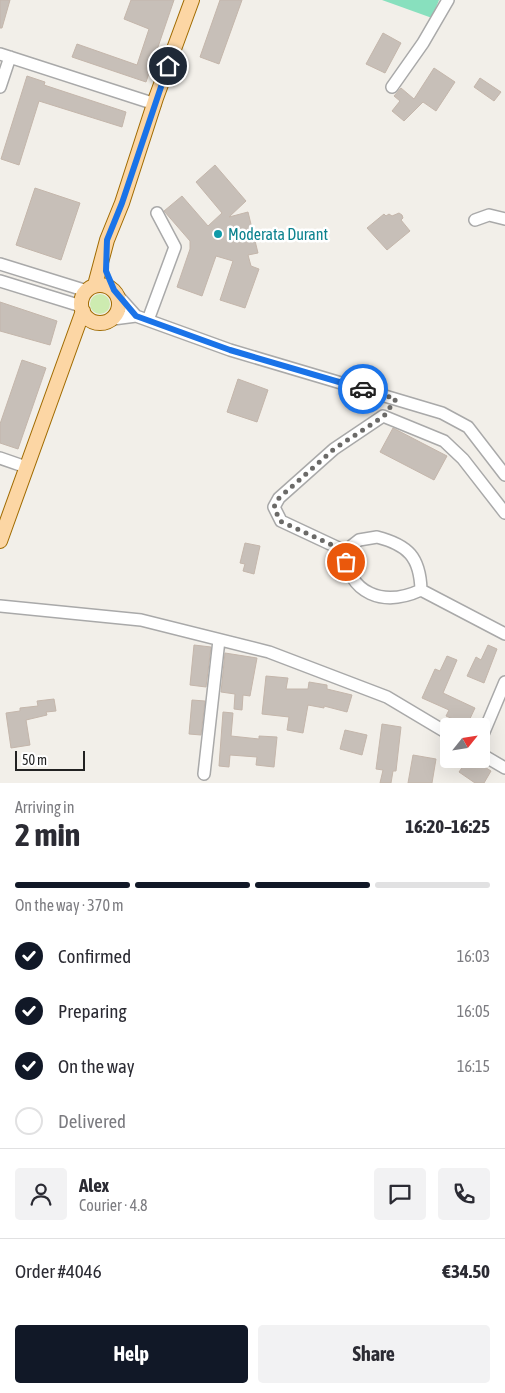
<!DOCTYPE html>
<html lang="en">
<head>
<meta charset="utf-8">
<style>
  :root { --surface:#fff; --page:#f2f2f3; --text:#2b2b33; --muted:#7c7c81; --line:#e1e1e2; --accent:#111827 }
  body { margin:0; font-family:"Asap Condensed",sans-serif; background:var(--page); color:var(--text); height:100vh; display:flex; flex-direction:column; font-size:19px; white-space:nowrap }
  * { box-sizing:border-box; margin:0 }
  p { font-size:16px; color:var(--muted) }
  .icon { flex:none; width:28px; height:28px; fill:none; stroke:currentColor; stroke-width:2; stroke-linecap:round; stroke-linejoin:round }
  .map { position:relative; height:783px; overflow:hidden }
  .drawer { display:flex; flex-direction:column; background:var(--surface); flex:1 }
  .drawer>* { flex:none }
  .needle { width:32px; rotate:60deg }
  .tools { position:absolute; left:440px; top:718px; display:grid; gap:10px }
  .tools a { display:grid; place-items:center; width:50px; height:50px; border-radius:5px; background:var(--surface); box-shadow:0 5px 20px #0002; font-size:25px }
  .scale { position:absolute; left:15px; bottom:12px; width:70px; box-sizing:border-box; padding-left:5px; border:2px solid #222; border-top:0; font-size:14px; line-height:18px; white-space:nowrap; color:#222; -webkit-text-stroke:4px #fff; paint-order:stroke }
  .pin { position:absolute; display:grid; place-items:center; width:42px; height:42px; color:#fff; margin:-21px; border:2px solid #fff; border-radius:50%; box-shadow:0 1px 5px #0007 }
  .courier { position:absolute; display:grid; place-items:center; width:50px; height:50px; margin:-25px; border:4px solid #1a73e8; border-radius:50%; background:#fff; color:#222; box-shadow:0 1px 6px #0007 }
  .headline em { font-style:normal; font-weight:700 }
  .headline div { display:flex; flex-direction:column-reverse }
  .headline { display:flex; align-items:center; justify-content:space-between; height:85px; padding:0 15px }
  h1 { font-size:32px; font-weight:700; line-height:38px }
  .bar { display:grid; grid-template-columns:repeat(4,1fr); gap:8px 5px; align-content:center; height:60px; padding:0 15px }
  .bar i { height:6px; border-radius:4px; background:var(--line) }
  .bar .active { background:var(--accent) }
  .bar p { grid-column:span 4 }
  .line { display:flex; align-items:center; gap:12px; padding:0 15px; border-top:1px solid var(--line) }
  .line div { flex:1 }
  .round { display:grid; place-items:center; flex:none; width:52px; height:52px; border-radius:5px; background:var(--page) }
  ol { padding:0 15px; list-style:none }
  li { display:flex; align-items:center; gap:15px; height:55px }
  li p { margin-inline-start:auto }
  li .icon { padding:5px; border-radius:50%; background:var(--accent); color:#fff; stroke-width:4 }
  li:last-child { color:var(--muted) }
  li i { width:28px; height:28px; border:2px solid var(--line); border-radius:50% }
  .button { display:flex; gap:10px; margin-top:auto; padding:10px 15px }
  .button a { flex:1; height:58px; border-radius:5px; background:var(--accent); color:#fff; font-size:20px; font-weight:700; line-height:58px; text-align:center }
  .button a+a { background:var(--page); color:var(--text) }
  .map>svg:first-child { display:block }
</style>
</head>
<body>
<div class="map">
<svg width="505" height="783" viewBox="0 0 505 783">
  <rect width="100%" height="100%" fill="#f2efe9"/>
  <!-- grass -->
  <path fill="#cdebb0" d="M90 304a10 10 0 1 1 20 0a10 10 0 1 1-20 0Z"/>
  <!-- pitch -->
  <path fill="#88e0be" d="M 382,0 L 439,0 L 432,18 Z"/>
  <!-- building -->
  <path fill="#c7bfb8" stroke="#c4b6ab" d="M 0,0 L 10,0 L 2,28 L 0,28 Z
    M 131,0 L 174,0 L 146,82 L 72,57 L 77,44 L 137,65 L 149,29 L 124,19 Z
    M 220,0 L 242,0 L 219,64 L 200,57 Z
    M 383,33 L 401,43 L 385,73 L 366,64 Z
    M 434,68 L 455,82 L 436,111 L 423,102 L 404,121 L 392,111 L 400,101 L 394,96 L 401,88 L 414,99 Z
    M 27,76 L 45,82 L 44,85 L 126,112 L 122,127 L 39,101 L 19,165 L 1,159 Z
    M 480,78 L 501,92 L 494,101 L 474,87 Z
    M 215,165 L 246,201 L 229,217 L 248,212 L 258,253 L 248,255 L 251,266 L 259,269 L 245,308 L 220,300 L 233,261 L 216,256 L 202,296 L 177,287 L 190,249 L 190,241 L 164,211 L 182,196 L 208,226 L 222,213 L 196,182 Z
    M 35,188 L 80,203 L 61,260 L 16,245 Z
    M 399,213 L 402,215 L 403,218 L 401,220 L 410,231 L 387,250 L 367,228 L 384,214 L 386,216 L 389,214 L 392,216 Z
    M 0,302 L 57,321 L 50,345 L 0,331 Z
    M 22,360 L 46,368 L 18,449 L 0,443 L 0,424 Z
    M 238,379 L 268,390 L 257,422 L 227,412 Z
    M 393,428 L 447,456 L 434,480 L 380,452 Z
    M 245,543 L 260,546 L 254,574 L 243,571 L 245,564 L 240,563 Z
    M 194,645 L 211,647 L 206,687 L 190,685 Z
    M 488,645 L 497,649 L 484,683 L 467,676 L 476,657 L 481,660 Z
    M 225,653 L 257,658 L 250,696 L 243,695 L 242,710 L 234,709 L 235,694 L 221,692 Z
    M 447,656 L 457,660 L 443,693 L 475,708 L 467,725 L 446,716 L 449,710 L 422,698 L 435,669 L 440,671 Z
    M 266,676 L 288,678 L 286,689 L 308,689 L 309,682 L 327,685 L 327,689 L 352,695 L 347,712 L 324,706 L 324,708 L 308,705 L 303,733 L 287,730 L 289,717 L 262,714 Z
    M 54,699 L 56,711 L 46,712 L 47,715 L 26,720 L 30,745 L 11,748 L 6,713 L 20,711 L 20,708 L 38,706 L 37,701 Z
    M 192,700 L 205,701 L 201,735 L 189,734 Z
    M 223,712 L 233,713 L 231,736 L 259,739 L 259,736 L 277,737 L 274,767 L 256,765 L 257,757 L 230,755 L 229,767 L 219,766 Z
    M 382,724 L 401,727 L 396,771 L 393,771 L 391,783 L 380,783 L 383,770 L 376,769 Z
    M 345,730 L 367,735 L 362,755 L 340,749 Z
    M 413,755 L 436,759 L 432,783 L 408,783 Z
    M 468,759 L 472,759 L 491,771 L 484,783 L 475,783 L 459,772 Z"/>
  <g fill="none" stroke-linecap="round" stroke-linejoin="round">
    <defs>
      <path id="minor" d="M 0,54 L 155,104
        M 0,87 L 10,57
        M 392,87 L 423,43 L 448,0
        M 475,220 L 489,215 L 505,219
        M 0,264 L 87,291
        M 0,281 L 81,306
        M 119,297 L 136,316
        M 113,319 L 136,316 L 230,350 L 442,413 L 468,427 L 505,475
        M 148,320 L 175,247 L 157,213
        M 0,458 L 26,467
        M 377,537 C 408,545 420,557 421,590 C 384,607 348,595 345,551 L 359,540 Z
        M 345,551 L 281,521 L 274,507 L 279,498 L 334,449 L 383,416 L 444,441 L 463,459 L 505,513
        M 421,590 L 505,634
        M 0,606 L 141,620 L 269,652 L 387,697 L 449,734
        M 481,739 L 505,682
        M 481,754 L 505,768
        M 204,774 L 219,640"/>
      <path id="major" d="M81 304a19 19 0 1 1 38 0a19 19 0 1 1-38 0Z
        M 95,285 L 107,240 L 122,203 L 156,98 L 192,0
        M 0,541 L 83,311"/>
    </defs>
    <!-- minor casing -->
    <use href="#minor" stroke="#a9a9a9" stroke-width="14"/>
    <!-- major casing -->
    <use href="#major" stroke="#a06b00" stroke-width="16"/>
    <!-- minor -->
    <use href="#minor" stroke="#fff" stroke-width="11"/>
    <!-- major -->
    <use href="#major" stroke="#fcd6a4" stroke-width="14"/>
  </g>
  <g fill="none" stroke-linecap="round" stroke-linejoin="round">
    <!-- done -->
    <path stroke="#6b6a68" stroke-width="5" stroke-dasharray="0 9" d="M 346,562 L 345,551 L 280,521 L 274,507 L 279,498 L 334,449 L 384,416 L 396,399 L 363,389"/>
    <!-- route -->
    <path stroke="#1a73e8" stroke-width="6" d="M 168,66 L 122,203 L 107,240 L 106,271 L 114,290 L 136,316 L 230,350 L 363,389"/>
  </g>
  <!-- markers -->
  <circle fill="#0f9aa8" stroke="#fff" stroke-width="2" cx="218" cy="234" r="5"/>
  <g text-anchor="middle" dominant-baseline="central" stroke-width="5" stroke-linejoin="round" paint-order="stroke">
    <!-- culture labels -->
    <g font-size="16" fill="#0d838f" stroke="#fff" text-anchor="start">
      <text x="228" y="234">Moderata Durant</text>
    </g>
  </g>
</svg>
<div class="tools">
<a><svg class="needle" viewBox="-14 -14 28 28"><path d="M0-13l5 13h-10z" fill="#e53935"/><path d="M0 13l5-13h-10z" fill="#7c7c81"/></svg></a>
</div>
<div class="scale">50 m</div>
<div class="pin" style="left:346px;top:562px;background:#ea580c"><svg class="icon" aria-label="bag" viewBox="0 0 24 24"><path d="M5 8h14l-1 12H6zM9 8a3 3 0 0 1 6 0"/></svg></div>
<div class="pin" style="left:168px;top:66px;background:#1f2937"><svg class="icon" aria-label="home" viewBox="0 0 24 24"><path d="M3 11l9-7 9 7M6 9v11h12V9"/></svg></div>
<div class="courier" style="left:363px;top:389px"><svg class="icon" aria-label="car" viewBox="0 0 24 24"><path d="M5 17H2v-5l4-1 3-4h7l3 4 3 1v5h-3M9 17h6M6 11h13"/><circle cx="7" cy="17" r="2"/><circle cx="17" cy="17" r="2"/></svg></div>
</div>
<section class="drawer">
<div class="headline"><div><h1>2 min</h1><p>Arriving in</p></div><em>16:20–16:25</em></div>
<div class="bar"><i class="active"></i><i class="active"></i><i class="active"></i><i></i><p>On the way · 370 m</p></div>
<ol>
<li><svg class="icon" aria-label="check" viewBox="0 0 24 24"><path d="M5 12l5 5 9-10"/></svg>Confirmed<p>16:03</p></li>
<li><svg class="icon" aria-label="check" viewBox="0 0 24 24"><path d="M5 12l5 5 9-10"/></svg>Preparing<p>16:05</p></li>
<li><svg class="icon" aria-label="check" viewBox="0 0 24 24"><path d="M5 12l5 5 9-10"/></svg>On the way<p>16:15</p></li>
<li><i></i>Delivered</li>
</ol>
<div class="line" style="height:90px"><a class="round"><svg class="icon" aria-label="person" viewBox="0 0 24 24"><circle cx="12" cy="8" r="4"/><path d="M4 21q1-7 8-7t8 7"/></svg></a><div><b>Alex</b><p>Courier · 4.8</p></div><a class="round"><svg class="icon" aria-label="chat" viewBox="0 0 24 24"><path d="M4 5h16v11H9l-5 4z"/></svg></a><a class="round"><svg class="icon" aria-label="phone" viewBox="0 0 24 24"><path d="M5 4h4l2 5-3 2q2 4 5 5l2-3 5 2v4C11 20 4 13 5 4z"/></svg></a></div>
<div class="line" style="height:65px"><div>Order #4046</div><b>€34.50</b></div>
<div class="button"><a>Help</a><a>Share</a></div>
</section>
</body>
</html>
